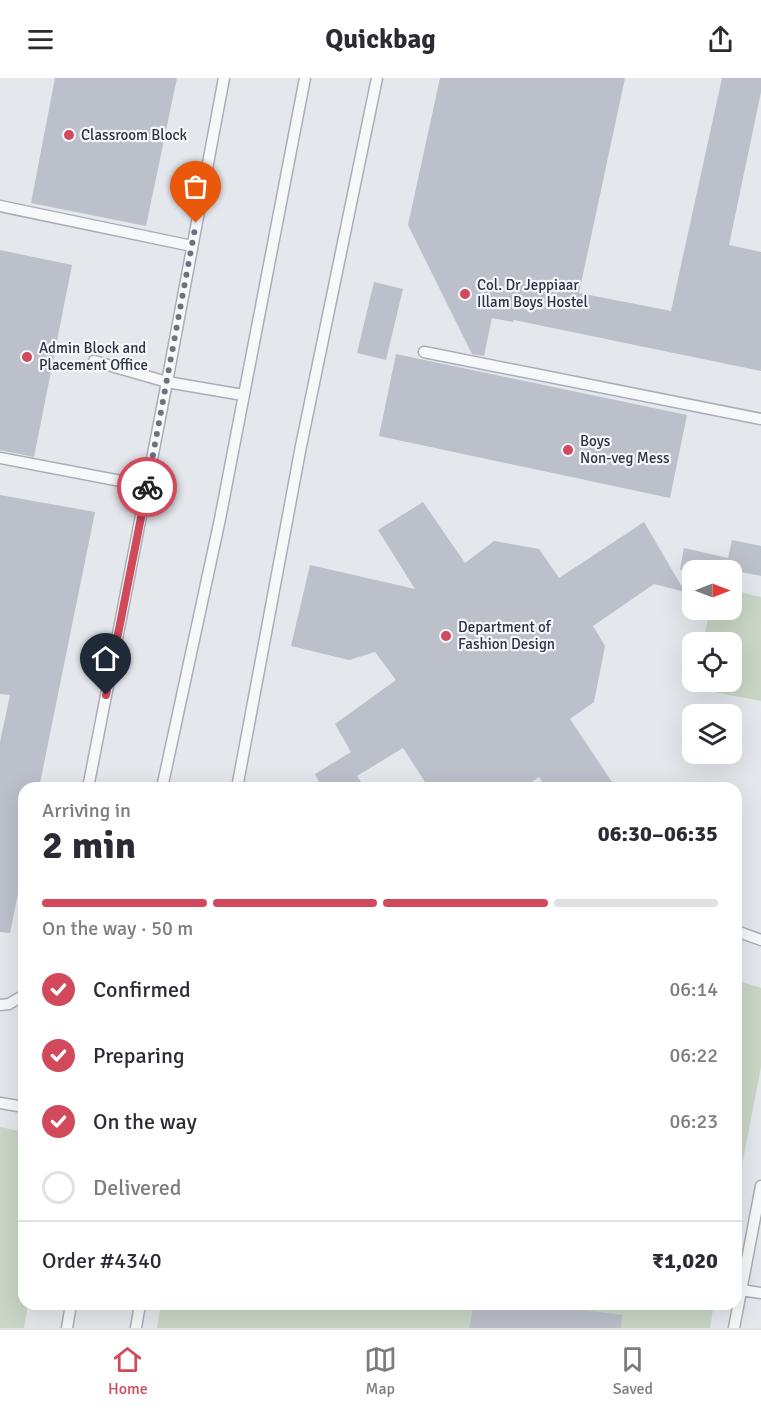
<!DOCTYPE html>
<html lang="en">
<head>
<meta charset="utf-8">
<style>
  :root { --surface:#fff; --page:#f2f2f3; --text:#2b2b33; --muted:#7c7c81; --line:#e1e1e2; --accent:#d1495b }
  body { margin:0; font-family:Signika,sans-serif; background:var(--page); color:var(--text); height:100vh; display:flex; flex-direction:column; font-size:22px; white-space:nowrap }
  * { box-sizing:border-box; margin:0 }
  p { font-size:20px; color:var(--muted) }
  .icon { flex:none; width:33px; height:33px; fill:none; stroke:currentColor; stroke-width:2; stroke-linecap:round; stroke-linejoin:round }
  .map { position:relative; flex:1; overflow:hidden }
  .details { position:absolute; left:18px; top:704px; width:724px; height:528px; display:flex; flex-direction:column; background:var(--surface); border-radius:18px; box-shadow:0 6px 24px #0002 }
  .details>* { flex:none }
  .needle { width:39px; rotate:90deg }
  .buttons { position:absolute; left:682px; top:482px; display:grid; gap:12px }
  .buttons a { display:grid; place-items:center; width:60px; height:60px; border-radius:12px; background:var(--surface); box-shadow:0 6px 24px #0002; font-size:30px }
  .pin { position:absolute; display:grid; place-items:center; width:51px; height:51px; color:#fff; margin:-62px -26px; border-radius:50% 50% 50% 0; rotate:-45deg; box-shadow:0 0 6px #0007 }
  .pin .icon { rotate:45deg }
  .courier { position:absolute; display:grid; place-items:center; width:60px; height:60px; margin:-30px; border:4px solid #d1495b; border-radius:50%; background:#fff; color:#222; box-shadow:0 2px 8px #0007 }
  .head em { font-style:normal; font-weight:800 }
  .head div { display:flex; flex-direction:column-reverse }
  .head { display:flex; align-items:center; justify-content:space-between; height:102px; padding:0 24px }
  h1 { font-size:39px; font-weight:800; line-height:45px }
  .bar { display:grid; grid-template-columns:repeat(4,1fr); gap:9px 6px; align-content:center; height:72px; padding:0 24px }
  .bar i { height:8px; border-radius:4px; background:var(--line) }
  .bar .current { background:var(--accent) }
  .bar p { grid-column:span 4 }
  .line { display:flex; align-items:center; gap:15px; padding:0 24px; border-top:2px solid var(--line) }
  .line div { flex:1 }
  ol { padding:0 24px; list-style:none }
  li { display:flex; align-items:center; gap:18px; height:66px }
  li p { margin-inline-start:auto }
  li .icon { padding:6px; border-radius:50%; background:var(--accent); color:#fff; stroke-width:4 }
  li:last-child { color:var(--muted) }
  li i { width:33px; height:33px; border:3px solid var(--line); border-radius:50% }
  header { display:flex; justify-content:space-between; align-items:center; height:78px; padding:0 24px; background:var(--surface); font-size:27px; font-weight:800 }
  .menu { display:flex; justify-content:space-around; align-items:center; height:84px; border-top:2px solid var(--line); background:var(--surface); font-size:16px; color:var(--muted) }
  .menu a { display:grid; justify-items:center; gap:3px }
  .menu .current { color:var(--accent) }
  .map>svg:first-child { display:block }
</style>
</head>
<body>
<header><svg class="icon" aria-label="menu" viewBox="0 0 24 24"><path d="M4 6h16M4 12h16M4 18h16"/></svg>Quickbag<svg class="icon" aria-label="share" viewBox="0 0 24 24"><path d="M12 15V3M7 8l5-5 5 5M5 13v7h14v-7"/></svg></header>
<div class="map">
<svg width="761" height="1250" viewBox="0 0 761 1250">
  <rect width="100%" height="100%" fill="#e4e7ec"/>
  <!-- green -->
  <path fill="#c9d6c5" d="M 732,512 L 761,519 L 761,623 L 693,610 L 695,603 L 732,603 L 732,564 L 703,564 L 710,531 L 732,531 Z
    M 736,902 L 761,910 L 761,989 L 737,1113 Z
    M 0,1049 L 24,1054 L 24,1226 L 28,1226 L 24,1250 L 0,1250 Z
    M 161,1226 L 714,1226 L 710,1250 L 157,1250 Z"/>
  <!-- building -->
  <path fill="#bbc0ca" d="M 55,0 L 177,0 L 146,148 L 31,125 Z
    M 440,0 L 625,0 L 579,215 L 671,233 L 722,0 L 761,0 L 761,14 L 729,167 L 761,174 L 761,293 L 514,242 L 513,244 L 492,240 L 484,278 L 472,276 L 408,147 Z
    M 0,172 L 72,187 L 34,379 L 0,372 Z
    M 374,204 L 403,211 L 386,282 L 357,275 Z
    M 396,276 L 687,337 L 670,420 L 379,358 Z
    M 0,417 L 95,434 L 39,710 L 24,710 L 24,785 L 10,855 L 0,854 L 0,664 L 10,617 L 0,616 Z
    M 423,424 L 465,485 L 494,463 L 539,471 L 559,500 L 644,444 L 685,514 L 654,506 L 593,548 L 605,568 L 594,624 L 570,641 L 616,710 L 546,710 L 539,699 L 523,710 L 440,710 L 427,707 L 403,670 L 357,698 L 365,710 L 322,710 L 315,696 L 351,674 L 335,646 L 396,602 L 375,574 L 349,582 L 291,568 L 310,487 L 415,511 L 378,452 Z
    M 732,462 L 761,468 L 761,498 L 732,492 L 680,492 L 684,470 L 728,480 Z
    M 474,1226 L 537,1226 L 622,1237 L 621,1250 L 469,1250 Z"/>
  <g fill="none" stroke-linecap="round" stroke-linejoin="round">
    <defs>
      <path id="service" d="M 0,128 L 192,168
        M 424,274 L 761,341
        M 94,283 L 167,304 L 243,317
        M 0,380 L 147,408
        M 88,710 L 167,304 L 224,0
        M 162,710 L 220,441 L 305,0
        M 237,710 L 301,368 L 377,0
        M 736,853 L 761,862
        M 0,927 L 9,926 L 24,917
        M 0,1025 L 18,1028
        M 741,1212 L 761,1215
        M 67,1250 L 71,1226
        M 136,1250 L 140,1226
        M 734,1250 L 761,1108"/>
    </defs>
    <!-- service casing -->
    <use href="#service" stroke="#a9aeb7" stroke-width="13"/>
    <!-- service -->
    <use href="#service" stroke="#f7f8fa" stroke-width="10"/>
  </g>
  <g fill="none" stroke-linecap="round" stroke-linejoin="round">
    <!-- done -->
    <path stroke="#6c737f" stroke-width="6" stroke-dasharray="0 10.8" d="M 147,409 L 196,145"/>
    <!-- route -->
    <path stroke="#d1495b" stroke-width="8" d="M 106,617 L 147,409"/>
  </g>
  <!-- markers -->
  <g fill="#d1495b" stroke="#f4f6f9" stroke-width="2">
    <circle cx="69" cy="57" r="6"/>
    <circle cx="465" cy="216" r="6"/>
    <circle cx="27" cy="279" r="6"/>
    <circle cx="568" cy="372" r="6"/>
    <circle cx="446" cy="558" r="6"/>
  </g>
  <g text-anchor="middle" dominant-baseline="central" stroke-width="4.5" stroke-linejoin="round" paint-order="stroke">
    <!-- poi labels -->
    <g font-size="15" fill="#2b3445" stroke="#f4f6f9" text-anchor="start">
      <text x="81" y="57">Classroom Block</text>
      <text x="477" y="207">Col. Dr Jeppiaar<tspan x="477" dy="17">Illam Boys Hostel</tspan></text>
      <text x="39" y="270">Admin Block and<tspan x="39" dy="17">Placement Office</tspan></text>
      <text x="580" y="363">Boys<tspan x="580" dy="17">Non-veg Mess</tspan></text>
      <text x="458" y="549">Department of<tspan x="458" dy="17">Fashion Design</tspan></text>
    </g>
  </g>
</svg>
<div class="buttons">
<a><svg class="needle" viewBox="-14 -14 28 28"><path d="M0-13l5 13h-10z" fill="#e53935"/><path d="M0 13l5-13h-10z" fill="#7c7c81"/></svg></a>
<a><svg class="icon" aria-label="locate" viewBox="0 0 24 24"><circle cx="12" cy="12" r="6"/><path d="M12 2v4M12 18v4M2 12h4M18 12h4"/></svg></a>
<a><svg class="icon" aria-label="layers" viewBox="0 0 24 24"><path d="M12 4l9 5-9 5-9-5zM3 14l9 5 9-5"/></svg></a>
</div>
<div class="pin" style="left:196px;top:145px;background:#ea580c"><svg class="icon" aria-label="bag" viewBox="0 0 24 24"><path d="M5 8h14l-1 12H6zM9 8a3 3 0 0 1 6 0"/></svg></div>
<div class="pin" style="left:106px;top:617px;background:#1f2937"><svg class="icon" aria-label="home" viewBox="0 0 24 24"><path d="M3 11l9-7 9 7M6 9v11h12V9"/></svg></div>
<div class="courier" style="left:147px;top:409px"><svg class="icon" aria-label="bike" viewBox="0 0 24 24"><circle cx="6" cy="16" r="4"/><circle cx="18" cy="16" r="4"/><path d="M6 16l4-8h5l3 8M10 8l3 8H6M13 5h3"/></svg></div>
<section class="details">
<div class="head"><div><h1>2 min</h1><p>Arriving in</p></div><em>06:30–06:35</em></div>
<div class="bar"><i class="current"></i><i class="current"></i><i class="current"></i><i></i><p>On the way · 50 m</p></div>
<ol>
<li><svg class="icon" aria-label="check" viewBox="0 0 24 24"><path d="M5 12l5 5 9-10"/></svg>Confirmed<p>06:14</p></li>
<li><svg class="icon" aria-label="check" viewBox="0 0 24 24"><path d="M5 12l5 5 9-10"/></svg>Preparing<p>06:22</p></li>
<li><svg class="icon" aria-label="check" viewBox="0 0 24 24"><path d="M5 12l5 5 9-10"/></svg>On the way<p>06:23</p></li>
<li><i></i>Delivered</li>
</ol>
<div class="line" style="height:78px"><div>Order #4340</div><b>₹1,020</b></div>
</section>
</div>
<nav class="menu">
<a class="current"><svg class="icon" aria-label="home" viewBox="0 0 24 24"><path d="M3 11l9-7 9 7M6 9v11h12V9"/></svg>Home</a>
<a><svg class="icon" aria-label="map" viewBox="0 0 24 24"><path d="M3 6l6-2 6 2 6-2v14l-6 2-6-2-6 2zM9 4v14M15 6v14"/></svg>Map</a>
<a><svg class="icon" aria-label="saved" viewBox="0 0 24 24"><path d="M7 4h10v16l-5-4-5 4z"/></svg>Saved</a>
</nav>
</body>
</html>
